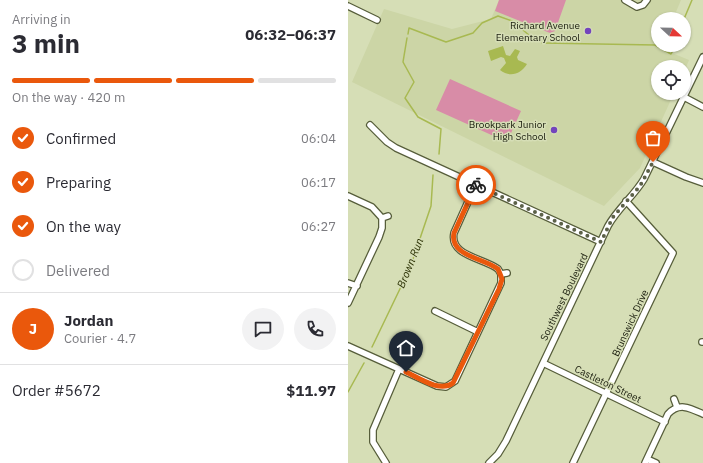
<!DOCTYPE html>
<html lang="en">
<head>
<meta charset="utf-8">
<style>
  :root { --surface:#fff; --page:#f2f2f3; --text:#2b2b33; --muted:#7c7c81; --line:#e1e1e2; --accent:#ea580c }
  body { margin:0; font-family:"IBM Plex Sans",sans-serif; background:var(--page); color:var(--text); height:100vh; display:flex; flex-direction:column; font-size:15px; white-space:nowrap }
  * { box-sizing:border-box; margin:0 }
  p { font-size:13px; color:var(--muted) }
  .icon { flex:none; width:22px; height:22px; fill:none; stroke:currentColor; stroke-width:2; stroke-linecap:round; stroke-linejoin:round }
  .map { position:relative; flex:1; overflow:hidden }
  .panel { display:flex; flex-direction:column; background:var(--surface); width:348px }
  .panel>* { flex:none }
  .needle { width:26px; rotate:112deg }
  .controls { position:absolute; left:303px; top:12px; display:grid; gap:8px }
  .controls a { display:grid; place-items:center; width:40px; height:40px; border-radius:50%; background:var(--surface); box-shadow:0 1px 3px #0004; font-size:20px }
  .pin { position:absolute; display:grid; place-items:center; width:34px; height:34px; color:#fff; margin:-41px -17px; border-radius:50% 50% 50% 0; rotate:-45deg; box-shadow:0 0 4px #0007 }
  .pin .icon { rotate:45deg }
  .courier { position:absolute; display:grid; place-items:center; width:40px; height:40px; margin:-20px; border:3px solid #ea580c; border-radius:50%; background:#fff; color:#222; box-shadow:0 1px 5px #0007 }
  .head em { font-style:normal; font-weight:700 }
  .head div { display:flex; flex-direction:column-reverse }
  .head { display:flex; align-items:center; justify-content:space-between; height:68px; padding:0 12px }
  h1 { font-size:26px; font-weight:700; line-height:30px }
  .bar { display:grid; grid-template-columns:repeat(4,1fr); gap:6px 4px; align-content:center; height:48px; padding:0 12px }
  .bar i { height:5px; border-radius:3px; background:var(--line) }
  .bar .active { background:var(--accent) }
  .bar p { grid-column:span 4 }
  .line { display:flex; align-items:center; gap:10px; padding:0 12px; border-top:1px solid var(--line) }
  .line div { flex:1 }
  .round { display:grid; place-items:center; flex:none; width:42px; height:42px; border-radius:21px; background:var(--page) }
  ol { padding:0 12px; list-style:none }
  li { display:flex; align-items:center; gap:12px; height:44px }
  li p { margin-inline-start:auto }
  li .icon { padding:4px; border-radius:50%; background:var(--accent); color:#fff; stroke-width:4 }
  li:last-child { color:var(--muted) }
  li i { width:22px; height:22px; border:2px solid var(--line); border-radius:50% }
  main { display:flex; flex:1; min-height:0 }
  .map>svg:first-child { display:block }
</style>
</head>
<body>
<main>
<section class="panel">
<div class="head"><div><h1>3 min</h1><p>Arriving in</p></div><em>06:32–06:37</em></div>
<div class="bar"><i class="active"></i><i class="active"></i><i class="active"></i><i></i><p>On the way · 420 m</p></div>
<ol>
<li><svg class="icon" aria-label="check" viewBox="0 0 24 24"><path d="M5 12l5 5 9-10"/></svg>Confirmed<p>06:04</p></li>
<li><svg class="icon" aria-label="check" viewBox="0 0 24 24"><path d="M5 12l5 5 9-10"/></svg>Preparing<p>06:17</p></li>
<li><svg class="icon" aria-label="check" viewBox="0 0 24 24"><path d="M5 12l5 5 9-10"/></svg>On the way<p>06:27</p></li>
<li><i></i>Delivered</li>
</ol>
<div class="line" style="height:72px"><b class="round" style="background:var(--accent);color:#fff">J</b><div><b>Jordan</b><p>Courier · 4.7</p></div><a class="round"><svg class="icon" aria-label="chat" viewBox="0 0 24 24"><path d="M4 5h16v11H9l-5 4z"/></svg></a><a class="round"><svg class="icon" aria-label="phone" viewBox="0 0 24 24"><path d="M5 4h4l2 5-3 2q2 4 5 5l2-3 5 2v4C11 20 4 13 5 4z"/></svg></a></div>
<div class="line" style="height:52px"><div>Order #5672</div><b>$11.97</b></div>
</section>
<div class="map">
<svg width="355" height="463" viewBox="0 0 355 463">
  <rect width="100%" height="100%" fill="#d6deb6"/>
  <!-- built -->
  <path fill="#ccd5a6" d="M 151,0 L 333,0 L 325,19 L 310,19 L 310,45 L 313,45 L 312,48 L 341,60 L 336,72 L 336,67 L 310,67 L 310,93 L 326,93 L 292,168 L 256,206 L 4,82 L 36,9 L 104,29 L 143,19 Z"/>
  <!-- green -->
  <path fill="#d88ca7" d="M 151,0 L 218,0 L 207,31 L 202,33 L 147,11 Z
    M 102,79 L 173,111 L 159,142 L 88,110 Z"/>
  <!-- water -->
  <path fill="#a8b951" d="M 155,46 L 158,55 L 162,56 L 167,49 L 172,51 L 169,57 L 170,60 L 179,64 C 173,74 162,78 152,70 L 158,63 L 156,58 L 153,57 L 143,61 L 140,51 Z"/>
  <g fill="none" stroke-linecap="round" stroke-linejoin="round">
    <!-- stream -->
    <path stroke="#a8b951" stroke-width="1.5" d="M 336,19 L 344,0
      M 60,34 L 61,28 L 98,42 L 125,33 L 134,23 L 150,16 L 164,21 L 187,40
      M 59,38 L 55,62 L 66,82 L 57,98 L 70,117 L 93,129 L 91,154
      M 194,43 L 307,45 L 323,54 L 328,45
      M 24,347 L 62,268 L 83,206 L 85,175
      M 0,392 L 16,363"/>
    <defs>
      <path id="minor" d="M 277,0 L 289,7 L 295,5 L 299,0
        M 0,6 L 29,20
        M 336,97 L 355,107
        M 22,125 L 39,142 L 48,148 L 253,242
        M 305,162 L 338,177 L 355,183
        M 0,196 L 24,207 L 34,218
        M 34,218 L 40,216
        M 153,274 L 159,273
        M 0,283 L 9,286
        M 0,303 L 31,237 L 34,228 L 34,218
        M 87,311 L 130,332
        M 354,342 L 355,342
        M 0,346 L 89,386 L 98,387 L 107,381 L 153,283 L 153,274 L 150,269 C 136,258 101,256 106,233 L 128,184
        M 195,363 L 317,422
        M 326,399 L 329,407
        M 299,459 L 308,463
        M 38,463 L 25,442 L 25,430 L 51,369
        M 141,463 L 150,454 L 158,441 L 260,226 C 270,208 286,196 296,179 L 355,57
        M 225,463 L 325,253 L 278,201
        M 297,463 L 320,414 C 331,402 342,408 355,414"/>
    </defs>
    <!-- minor casing -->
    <use href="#minor" stroke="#565d3a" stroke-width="8"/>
    <!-- minor -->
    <use href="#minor" stroke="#fff" stroke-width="5.5"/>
  </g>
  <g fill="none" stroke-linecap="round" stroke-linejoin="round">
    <!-- done -->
    <path stroke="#5c6149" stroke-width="4" stroke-dasharray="0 7.2" d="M 128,185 L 253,242 L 265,217 L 292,186 L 305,162"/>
    <!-- route -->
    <path stroke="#ea580c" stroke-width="5" d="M 58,372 C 71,378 92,393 105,383 L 151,289 L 154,279 L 150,269 C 136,258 101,256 106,233 L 128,185"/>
  </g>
  <!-- markers -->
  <g fill="#7344bc" stroke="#d6deb6" stroke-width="1.5">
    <circle cx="240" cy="31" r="4"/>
    <circle cx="206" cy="130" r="4"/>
  </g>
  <g text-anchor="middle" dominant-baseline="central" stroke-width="3" stroke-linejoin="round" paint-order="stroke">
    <!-- poi labels -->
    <g font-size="10" fill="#1a1d0e" stroke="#d6deb6" text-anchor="end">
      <text x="232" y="25">Richard Avenue<tspan x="232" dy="12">Elementary School</tspan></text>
      <text x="198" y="124">Brookpark Junior<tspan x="198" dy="12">High School</tspan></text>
    </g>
    <!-- street labels -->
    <g font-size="10" fill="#1a1d0e" stroke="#d6deb6">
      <text transform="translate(216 297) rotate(-64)">Southwest Boulevard</text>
      <text transform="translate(282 323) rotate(-65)">Brunswick Drive</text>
      <text transform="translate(260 384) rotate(26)">Castleton Street</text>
    </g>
    <!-- water labels -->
    <g font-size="11" font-style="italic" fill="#2c3205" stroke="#d6deb6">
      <text transform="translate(62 263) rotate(-68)">Brown Run</text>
    </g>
  </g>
</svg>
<div class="controls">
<a><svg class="needle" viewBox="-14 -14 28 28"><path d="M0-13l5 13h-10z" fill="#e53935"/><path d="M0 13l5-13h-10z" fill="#7c7c81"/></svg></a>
<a><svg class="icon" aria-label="locate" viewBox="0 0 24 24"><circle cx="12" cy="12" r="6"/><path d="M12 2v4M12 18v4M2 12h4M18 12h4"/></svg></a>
</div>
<div class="pin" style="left:305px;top:162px;background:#ea580c"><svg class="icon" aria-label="bag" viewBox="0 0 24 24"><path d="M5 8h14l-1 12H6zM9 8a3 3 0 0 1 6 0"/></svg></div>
<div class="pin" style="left:58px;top:372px;background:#1f2937"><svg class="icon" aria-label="home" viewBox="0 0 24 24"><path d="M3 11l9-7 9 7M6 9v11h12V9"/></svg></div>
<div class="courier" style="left:128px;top:185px"><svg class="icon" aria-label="bike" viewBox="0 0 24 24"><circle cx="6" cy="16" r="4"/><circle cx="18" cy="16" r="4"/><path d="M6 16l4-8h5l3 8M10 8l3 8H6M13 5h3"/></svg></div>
</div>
</main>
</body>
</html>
